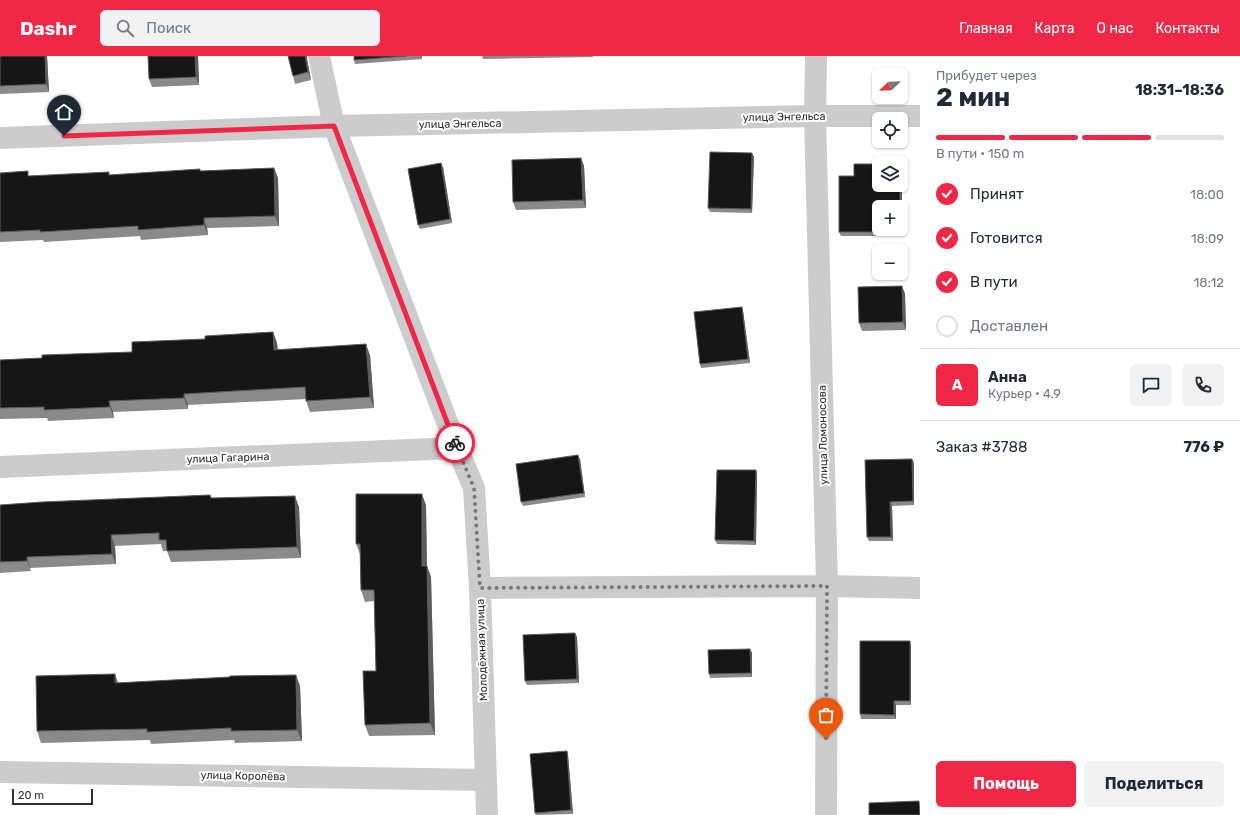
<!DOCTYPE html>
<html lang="ru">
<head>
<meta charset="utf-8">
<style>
  :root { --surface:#fff; --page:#f2f2f3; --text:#1f2937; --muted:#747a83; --line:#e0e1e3; --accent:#f02746 }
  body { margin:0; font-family:Rubik,sans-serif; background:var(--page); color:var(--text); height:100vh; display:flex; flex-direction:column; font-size:15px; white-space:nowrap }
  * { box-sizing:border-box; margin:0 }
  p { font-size:13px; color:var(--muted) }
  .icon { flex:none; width:22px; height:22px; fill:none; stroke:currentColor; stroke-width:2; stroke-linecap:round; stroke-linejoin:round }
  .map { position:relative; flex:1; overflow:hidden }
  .drawer { display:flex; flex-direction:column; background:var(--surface); width:320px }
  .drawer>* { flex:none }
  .needle { width:26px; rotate:247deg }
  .fabs { position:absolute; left:872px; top:12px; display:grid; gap:8px }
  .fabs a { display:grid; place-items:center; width:36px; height:36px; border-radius:6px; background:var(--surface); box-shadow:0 1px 3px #0004; font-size:20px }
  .scale { position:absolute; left:12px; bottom:10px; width:81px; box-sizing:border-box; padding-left:4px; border:2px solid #2f2f2f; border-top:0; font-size:11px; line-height:14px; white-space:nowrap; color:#2f2f2f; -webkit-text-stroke:3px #fff; paint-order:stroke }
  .pin { position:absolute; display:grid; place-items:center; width:34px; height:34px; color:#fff; margin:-41px -17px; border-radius:50% 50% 50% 0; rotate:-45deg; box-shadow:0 0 4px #0007 }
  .pin .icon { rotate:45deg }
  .courier { position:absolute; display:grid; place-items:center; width:40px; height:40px; margin:-20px; border:3px solid #f02746; border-radius:50%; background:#fff; color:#222; box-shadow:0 1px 5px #0007 }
  .overview em { font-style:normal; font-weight:700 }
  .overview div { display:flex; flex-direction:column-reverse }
  .overview { display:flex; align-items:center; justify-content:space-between; height:68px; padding:0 16px }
  h1 { font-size:26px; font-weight:700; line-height:30px }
  .bar { display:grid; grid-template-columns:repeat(4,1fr); gap:6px 4px; align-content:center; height:48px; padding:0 16px }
  .bar i { height:5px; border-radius:3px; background:var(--line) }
  .bar .selected { background:var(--accent) }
  .bar p { grid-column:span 4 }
  .line { display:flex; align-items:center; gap:10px; padding:0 16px; border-top:1px solid var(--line) }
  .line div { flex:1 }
  .round { display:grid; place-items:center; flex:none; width:42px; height:42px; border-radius:6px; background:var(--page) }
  ol { padding:0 16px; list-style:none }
  li { display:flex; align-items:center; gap:12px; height:44px }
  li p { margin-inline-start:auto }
  li .icon { padding:4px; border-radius:50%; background:var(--accent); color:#fff; stroke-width:4 }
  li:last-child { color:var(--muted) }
  li i { width:22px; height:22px; border:2px solid var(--line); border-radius:50% }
  .primary-button { display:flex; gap:8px; margin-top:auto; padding:8px 16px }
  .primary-button a { flex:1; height:46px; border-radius:6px; background:var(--accent); color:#fff; font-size:16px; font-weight:700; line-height:46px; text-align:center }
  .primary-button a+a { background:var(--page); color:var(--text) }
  header { display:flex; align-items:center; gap:24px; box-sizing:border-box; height:56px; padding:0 20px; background:var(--accent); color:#fff }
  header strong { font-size:19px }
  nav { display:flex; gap:22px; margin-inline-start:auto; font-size:14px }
  .search { width:280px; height:36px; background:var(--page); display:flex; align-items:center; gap:10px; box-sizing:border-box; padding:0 14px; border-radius:6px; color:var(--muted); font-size:15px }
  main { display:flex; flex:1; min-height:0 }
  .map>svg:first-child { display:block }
</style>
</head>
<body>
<header>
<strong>Dashr</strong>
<div class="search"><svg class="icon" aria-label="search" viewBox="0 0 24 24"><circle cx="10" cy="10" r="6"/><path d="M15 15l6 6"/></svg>Поиск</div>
<nav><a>Главная</a><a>Карта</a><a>О нас</a><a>Контакты</a></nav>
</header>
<main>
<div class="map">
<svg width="920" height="759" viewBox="0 0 920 759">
  <rect width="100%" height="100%" fill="#fff"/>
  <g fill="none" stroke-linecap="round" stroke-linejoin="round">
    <!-- minor -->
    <path stroke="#ccc" stroke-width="22" d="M 319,0 L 334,70 L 457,392 L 474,432 L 480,532 L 487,759
      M 816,0 L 815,60 L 827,530 L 826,759
      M 0,82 L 334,70 L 815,60 L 920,60
      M 0,411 L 457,392
      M 480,532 L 827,530 L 920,532
      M 0,716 L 485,724"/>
  </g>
  <!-- wall -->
  <path fill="#8a8a8a" d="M 0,0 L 47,0 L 49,36 L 0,38 Z
    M 198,0 L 199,29 L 152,31 L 149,23 Z
    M 288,0 L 307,0 L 307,3 L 311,24 L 295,28 Z
    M 354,0 L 422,0 L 422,3 L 355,8 L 354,4 Z
    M 482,0 L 593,0 L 593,1 L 483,3 Z
    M 752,97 L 754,101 L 752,157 L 710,156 L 708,152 Z
    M 581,102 L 584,110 L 586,152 L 516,154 L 513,146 Z
    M 901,109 L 902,112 L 902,180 L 841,180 L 839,176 L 901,129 Z
    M 443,111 L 452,167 L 420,173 L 418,169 Z
    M 274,112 L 278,122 L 279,170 L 207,172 L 208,179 L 141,184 L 140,180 L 44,186 L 43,184 L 0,186 L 0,117 L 30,120 L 110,119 L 201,115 Z
    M 902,230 L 905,238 L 906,274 L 862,275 L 859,267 Z
    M 743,255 L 750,307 L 701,312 L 700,308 Z
    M 273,276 L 277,287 L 278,293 L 370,299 L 374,352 L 310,356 L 306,345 L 306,343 L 188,349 L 188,353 L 113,356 L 114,362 L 48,365 L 47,362 L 0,363 L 0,304 L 42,302 L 132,296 L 205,283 Z
    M 580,403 L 585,441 L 523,450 L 521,446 Z
    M 912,403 L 914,407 L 914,449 L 892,450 L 893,485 L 869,485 L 867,481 Z
    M 756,414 L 757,418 L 756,489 L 717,488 L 715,484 Z
    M 210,439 L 212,442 L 299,451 L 301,502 L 171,506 L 167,495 L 163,495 L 161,488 L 115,490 L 116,508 L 30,512 L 31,515 L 0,517 L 0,449 Z
    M 426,449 L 427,510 L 431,521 L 435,679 L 369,680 L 365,669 L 376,615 L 374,545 L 365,546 L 361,534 L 360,498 L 356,488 Z
    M 575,577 L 577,581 L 579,627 L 527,629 L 525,625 Z
    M 911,589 L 911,649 L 896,649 L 896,663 L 861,663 L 860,658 Z
    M 750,593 L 752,597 L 752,621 L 710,622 L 709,618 Z
    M 118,627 L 300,630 L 302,685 L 235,687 L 234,684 L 151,688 L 150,684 L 41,687 L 37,675 Z
    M 567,695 L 568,699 L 573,758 L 536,759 L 535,757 Z"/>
  <!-- shaded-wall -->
  <path fill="#5c5c5c" d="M 45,0 L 47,0 L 49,36 L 46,28 Z
    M 195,0 L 198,0 L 199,29 L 196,21 Z
    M 305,0 L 307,0 L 307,3 L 311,24 L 308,16 Z
    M 752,97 L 754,101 L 752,157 L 751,153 Z
    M 581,102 L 584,110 L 586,152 L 583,144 Z
    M 441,107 L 443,111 L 452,167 L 450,163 Z
    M 901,109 L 902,112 L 902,180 L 900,176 L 900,173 L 901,173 L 901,151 L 900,151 Z
    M 274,112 L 278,122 L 279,170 L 275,160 Z
    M 204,162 L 207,172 L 208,179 L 204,169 Z
    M 902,230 L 905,238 L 906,274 L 903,266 Z
    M 742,251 L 743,255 L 750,307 L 748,303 Z
    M 273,276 L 277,287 L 278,305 L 274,294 Z
    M 366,288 L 370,299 L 374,352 L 370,341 Z
    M 184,338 L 188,349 L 188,353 L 184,342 Z
    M 109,345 L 113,356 L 114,362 L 110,351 Z
    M 578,399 L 580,403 L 585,441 L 584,437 Z
    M 912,403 L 914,407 L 914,449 L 913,445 Z
    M 756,414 L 757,418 L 756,489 L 754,485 Z
    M 422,438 L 426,449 L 427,521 L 422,510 Z
    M 295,440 L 299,451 L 301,502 L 297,491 Z
    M 890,446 L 892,450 L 893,485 L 891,481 Z
    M 111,479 L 115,490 L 116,508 L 112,498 Z
    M 27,501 L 30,512 L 31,515 L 27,505 Z
    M 427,510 L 431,521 L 435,679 L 430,667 Z
    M 575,577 L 577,581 L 579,627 L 577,623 Z
    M 910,585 L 911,589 L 911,649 L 910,645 Z
    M 750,593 L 752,597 L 752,621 L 751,617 Z
    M 115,618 L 119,630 L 115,627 Z
    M 296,619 L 300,630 L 302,685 L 297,674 Z
    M 894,645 L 896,649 L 896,663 L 894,659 Z
    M 567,695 L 568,699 L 573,758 L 571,754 Z"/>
  <!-- building -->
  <path fill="#161616" stroke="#5c5c5c" d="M 0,0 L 45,0 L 46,28 L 0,30 Z
    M 148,0 L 195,0 L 196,21 L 149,23 Z
    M 288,0 L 305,0 L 308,16 L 293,20 Z
    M 354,0 L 407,0 L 354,4 Z
    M 710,96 L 752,97 L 751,153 L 708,152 Z
    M 581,102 L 583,144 L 513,146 L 512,104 Z
    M 441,107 L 450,163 L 418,169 L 408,113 Z
    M 854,108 L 879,108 L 879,129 L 900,129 L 900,151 L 879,151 L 879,173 L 900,173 L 900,176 L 839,176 L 839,120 L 854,120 Z
    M 274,112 L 275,160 L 204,162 L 204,169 L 138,174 L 138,170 L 40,176 L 40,174 L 0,176 L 0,117 L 28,115 L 28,120 L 109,116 L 109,119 L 200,113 L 200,115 Z
    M 902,230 L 903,266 L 859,267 L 858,231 Z
    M 742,251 L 748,303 L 700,308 L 694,256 Z
    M 273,276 L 274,294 L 366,288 L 370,341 L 306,345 L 305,331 L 184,338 L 184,342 L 109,345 L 110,351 L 44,354 L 44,351 L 0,352 L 0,304 L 42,302 L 42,299 L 132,296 L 132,286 L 205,283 L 205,280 Z
    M 578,399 L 584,437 L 521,446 L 516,408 Z
    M 912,403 L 913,445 L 890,446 L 891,481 L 867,481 L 865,404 Z
    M 717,414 L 756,414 L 754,485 L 715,484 Z
    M 356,438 L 422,438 L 422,510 L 427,510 L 430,667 L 365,669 L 363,615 L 376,615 L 374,534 L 361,534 L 360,488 L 356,488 Z
    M 210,439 L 211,442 L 295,440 L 297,491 L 167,495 L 166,484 L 159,484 L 159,477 L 111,479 L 112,498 L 27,501 L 27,505 L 0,506 L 0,449 L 42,446 Z
    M 575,577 L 577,623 L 525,625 L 523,579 Z
    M 860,585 L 910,585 L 910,645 L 894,645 L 894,659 L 860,658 Z
    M 750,593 L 751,617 L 709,618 L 708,594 Z
    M 115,618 L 115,627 L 230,621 L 230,620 L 296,619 L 297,674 L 231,675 L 231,672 L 147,676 L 147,673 L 37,675 L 36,620 Z
    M 567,695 L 571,754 L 535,757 L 530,698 Z
    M 919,745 L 920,759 L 869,759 L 869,747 Z"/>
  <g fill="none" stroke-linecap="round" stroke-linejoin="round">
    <!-- done -->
    <path stroke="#787878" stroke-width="4" stroke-dasharray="0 7.2" d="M 455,387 L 474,432 L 480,532 L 827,530 L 826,683"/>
    <!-- route -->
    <path stroke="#f02746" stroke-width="5" d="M 64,80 L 334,70 L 455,387"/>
  </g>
  <g text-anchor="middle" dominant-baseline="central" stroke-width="4" stroke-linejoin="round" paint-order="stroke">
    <!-- street labels -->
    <g font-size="11" fill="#2f2f2f" stroke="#fff">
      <text transform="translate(784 61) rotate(-1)">улица Энгельса</text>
      <text transform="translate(460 68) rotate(-1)">улица Энгельса</text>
      <text transform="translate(823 379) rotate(-91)">улица Ломоносова</text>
      <text transform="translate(228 402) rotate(-2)">улица Гагарина</text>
      <text transform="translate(482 594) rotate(-92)">Молодёжная улица</text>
      <text transform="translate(243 720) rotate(1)">улица Королёва</text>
    </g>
  </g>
</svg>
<div class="fabs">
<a><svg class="needle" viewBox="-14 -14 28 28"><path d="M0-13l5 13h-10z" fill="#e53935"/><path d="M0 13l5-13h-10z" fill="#747a83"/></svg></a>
<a><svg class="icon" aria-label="locate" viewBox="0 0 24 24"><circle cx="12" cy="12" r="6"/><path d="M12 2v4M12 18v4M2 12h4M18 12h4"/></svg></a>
<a><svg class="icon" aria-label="layers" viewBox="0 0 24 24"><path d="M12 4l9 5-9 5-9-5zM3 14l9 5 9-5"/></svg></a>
<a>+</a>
<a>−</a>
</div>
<div class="scale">20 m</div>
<div class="pin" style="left:826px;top:683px;background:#ea580c"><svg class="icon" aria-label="bag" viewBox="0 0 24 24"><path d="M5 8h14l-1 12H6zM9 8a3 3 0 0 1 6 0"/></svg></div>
<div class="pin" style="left:64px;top:80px;background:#1f2937"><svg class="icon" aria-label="home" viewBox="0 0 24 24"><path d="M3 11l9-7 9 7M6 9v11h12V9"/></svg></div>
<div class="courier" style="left:455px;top:387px"><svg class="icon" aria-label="bike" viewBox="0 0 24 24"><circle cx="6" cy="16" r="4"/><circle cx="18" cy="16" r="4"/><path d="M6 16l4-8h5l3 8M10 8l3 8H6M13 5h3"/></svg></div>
</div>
<section class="drawer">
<div class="overview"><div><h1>2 мин</h1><p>Прибудет через</p></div><em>18:31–18:36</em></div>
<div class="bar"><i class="selected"></i><i class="selected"></i><i class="selected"></i><i></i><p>В пути · 150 m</p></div>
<ol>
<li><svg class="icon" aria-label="check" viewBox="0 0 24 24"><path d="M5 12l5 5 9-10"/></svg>Принят<p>18:00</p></li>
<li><svg class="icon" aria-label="check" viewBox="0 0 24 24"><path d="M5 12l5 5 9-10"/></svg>Готовится<p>18:09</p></li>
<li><svg class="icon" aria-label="check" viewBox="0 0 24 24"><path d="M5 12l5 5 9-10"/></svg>В пути<p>18:12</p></li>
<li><i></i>Доставлен</li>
</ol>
<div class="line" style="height:72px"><b class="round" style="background:var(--accent);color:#fff">А</b><div><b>Анна</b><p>Курьер · 4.9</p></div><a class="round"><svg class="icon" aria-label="chat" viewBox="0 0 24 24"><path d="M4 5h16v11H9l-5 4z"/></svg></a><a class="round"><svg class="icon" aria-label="phone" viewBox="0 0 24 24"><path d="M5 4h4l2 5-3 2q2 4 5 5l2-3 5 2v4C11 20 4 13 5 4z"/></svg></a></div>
<div class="line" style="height:52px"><div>Заказ #3788</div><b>776 ₽</b></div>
<div class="primary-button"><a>Помощь</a><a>Поделиться</a></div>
</section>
</main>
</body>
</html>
